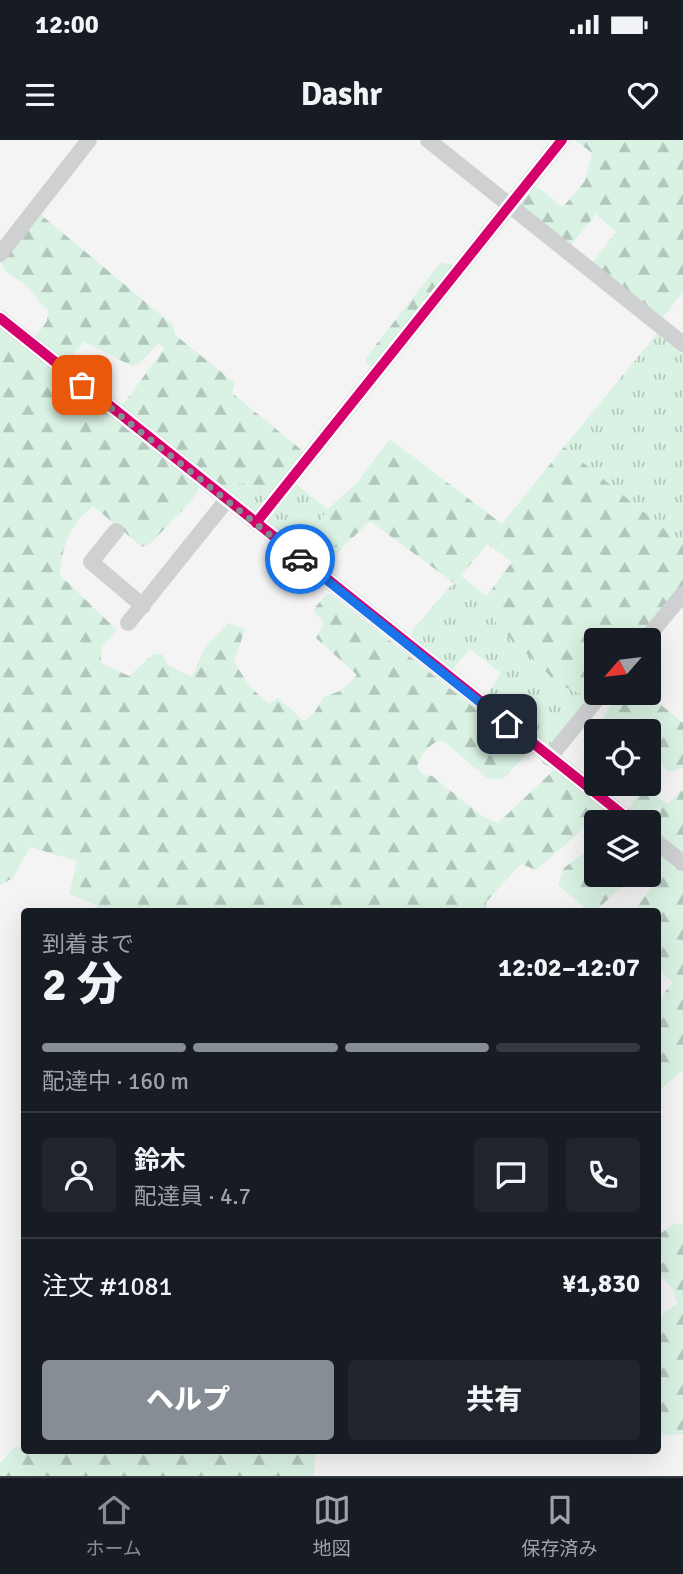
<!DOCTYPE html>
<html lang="ja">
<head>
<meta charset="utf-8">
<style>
  :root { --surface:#171b24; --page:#20242c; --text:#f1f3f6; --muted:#9ea1a6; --line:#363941; --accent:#868d94 }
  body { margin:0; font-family:Signika,"Noto Sans JP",sans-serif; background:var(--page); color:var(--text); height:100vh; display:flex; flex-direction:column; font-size:26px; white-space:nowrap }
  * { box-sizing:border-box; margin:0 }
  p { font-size:23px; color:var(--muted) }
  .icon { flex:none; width:38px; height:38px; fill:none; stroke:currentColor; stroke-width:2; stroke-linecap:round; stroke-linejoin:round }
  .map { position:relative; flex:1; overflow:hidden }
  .drawer { position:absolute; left:21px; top:768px; width:640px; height:546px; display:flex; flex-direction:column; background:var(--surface); border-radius:7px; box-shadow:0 7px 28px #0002 }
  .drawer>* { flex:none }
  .needle { width:46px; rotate:242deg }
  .fabs { position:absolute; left:584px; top:488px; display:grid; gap:14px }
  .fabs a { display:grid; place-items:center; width:77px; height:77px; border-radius:7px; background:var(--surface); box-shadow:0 7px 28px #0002; font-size:35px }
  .pin { position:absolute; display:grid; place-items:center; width:60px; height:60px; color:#fff; margin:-30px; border-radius:14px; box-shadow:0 4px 10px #0006 }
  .courier { position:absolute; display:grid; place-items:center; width:70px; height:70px; margin:-35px; border:5px solid #1a73e8; border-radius:50%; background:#fff; color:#222; box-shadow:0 2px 9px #0007 }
  .summary em { font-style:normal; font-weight:800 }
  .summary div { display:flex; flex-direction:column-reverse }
  .summary { display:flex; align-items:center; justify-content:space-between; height:119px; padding:0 21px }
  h1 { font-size:46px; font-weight:800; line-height:52px }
  .bar { display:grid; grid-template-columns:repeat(4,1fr); gap:10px 7px; align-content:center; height:84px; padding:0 21px }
  .bar i { height:9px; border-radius:5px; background:var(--line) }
  .bar .on { background:var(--accent) }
  .bar p { grid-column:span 4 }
  .line { display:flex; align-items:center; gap:18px; padding:0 21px; border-top:2px solid var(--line) }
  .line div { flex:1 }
  .round { display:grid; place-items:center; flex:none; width:74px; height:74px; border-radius:7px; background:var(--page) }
  .primary-button { display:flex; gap:14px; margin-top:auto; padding:14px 21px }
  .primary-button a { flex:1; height:80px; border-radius:7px; background:var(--accent); color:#fff; font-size:28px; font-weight:800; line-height:80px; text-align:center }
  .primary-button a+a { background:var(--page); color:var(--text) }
  .status { display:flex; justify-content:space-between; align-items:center; height:49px; padding:0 35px; background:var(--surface); direction:ltr }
  .status svg { height:19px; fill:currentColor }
  header { display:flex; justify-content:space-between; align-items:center; height:91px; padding:0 21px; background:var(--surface); font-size:32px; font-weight:800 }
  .tabs { display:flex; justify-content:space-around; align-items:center; height:98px; border-top:2px solid var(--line); background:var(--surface); font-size:19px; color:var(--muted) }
  .tabs a { display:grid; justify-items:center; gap:4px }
  .tabs .on { color:var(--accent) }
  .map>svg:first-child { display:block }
</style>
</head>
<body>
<div class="status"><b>12:00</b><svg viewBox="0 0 49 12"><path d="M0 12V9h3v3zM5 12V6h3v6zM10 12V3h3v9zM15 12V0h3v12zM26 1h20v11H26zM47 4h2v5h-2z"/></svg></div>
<header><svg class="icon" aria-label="menu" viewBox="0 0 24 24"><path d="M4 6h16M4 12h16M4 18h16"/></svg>Dashr<svg class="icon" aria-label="heart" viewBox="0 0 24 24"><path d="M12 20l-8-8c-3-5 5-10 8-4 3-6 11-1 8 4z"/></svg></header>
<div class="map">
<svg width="683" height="1336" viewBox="0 0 683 1336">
  <defs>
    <pattern id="grass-tufts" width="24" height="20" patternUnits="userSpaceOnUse" patternTransform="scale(1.75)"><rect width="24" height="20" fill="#d9f2e3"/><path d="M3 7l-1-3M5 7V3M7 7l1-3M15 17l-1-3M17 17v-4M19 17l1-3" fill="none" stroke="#b2c7bb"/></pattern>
    <pattern id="forest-firs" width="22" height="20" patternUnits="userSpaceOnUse" patternTransform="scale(1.75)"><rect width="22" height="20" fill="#d9f2e3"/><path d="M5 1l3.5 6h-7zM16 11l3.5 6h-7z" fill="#b2c7bb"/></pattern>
  </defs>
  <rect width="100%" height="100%" fill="#f4f4f4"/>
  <!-- grass -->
  <path fill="url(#grass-tufts)" d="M 659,191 L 683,210 L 683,404 L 564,307 Z
    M 246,343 L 268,361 L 257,373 L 229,354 L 237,344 Z
    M 296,344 L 327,369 L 316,391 L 328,408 L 344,406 L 323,429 L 265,380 Z
    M 460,435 L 487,456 L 484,460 L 591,558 L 557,602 L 548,607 L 485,559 L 501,533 L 470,509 L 452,530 L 412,501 L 411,492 Z"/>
  <!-- forest -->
  <path fill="url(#forest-firs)" d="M 575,0 L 683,0 L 683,152 L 662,179 L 592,123 L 616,92 L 596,74 L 571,105 L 520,65 L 536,46 L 563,67 L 585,41 L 592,13 Z
    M 40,74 L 173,185 L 175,195 L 235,243 L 232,253 L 305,313 L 268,361 L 246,343 L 237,344 L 229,354 L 121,267 L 164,209 L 159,203 L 140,223 L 132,226 L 84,202 L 66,223 L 34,199 L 47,181 L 48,169 C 38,163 37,156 29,148 C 18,136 12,143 0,122 Z
    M 441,122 L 456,126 L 372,228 L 365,222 L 368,215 Z
    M 0,188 L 199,346 L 195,357 L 151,403 L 142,407 L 93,366 C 71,382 61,408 60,435 L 117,490 L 101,508 L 101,523 L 129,536 L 154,514 L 162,514 L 168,525 L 192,537 L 205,507 L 228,483 L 245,489 L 234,522 L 250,547 L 269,564 L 278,558 L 304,581 L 314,573 L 324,557 L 340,551 L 357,535 L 316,498 L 324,483 L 313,470 L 326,455 L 331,454 L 526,609 L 525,616 L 503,639 L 487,638 L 442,600 C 428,604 421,614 417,627 L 423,635 L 432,636 L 485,678 L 498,683 L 555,629 L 606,669 L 536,730 L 521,724 L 486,762 L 487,772 L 94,772 L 97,765 L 69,754 L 77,721 L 30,707 L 13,738 L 0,745 Z
    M 390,299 L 502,384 L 564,307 L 683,404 L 683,446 L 638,500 L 597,500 L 597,551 L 591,558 L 560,545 L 499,488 L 484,460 L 512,422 L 488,404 L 454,443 L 370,381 L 344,406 L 328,408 L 315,392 L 327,369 L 356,344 Z
    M 619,553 L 646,553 L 683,583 L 683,628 L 669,632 C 655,621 649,609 649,592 L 603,591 L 604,575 Z
    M 644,648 L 668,664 L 681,650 L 683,652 L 683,930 L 658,951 L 658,861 L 673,842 L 658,830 L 658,772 L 634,772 L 663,730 L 654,719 L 649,722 L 649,682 L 618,682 Z
    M 597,703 L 597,735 L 635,735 L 594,772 L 590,772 L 558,745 L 564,728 Z
    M 676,1083 L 683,1085 L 683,1294 L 658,1295 L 658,1177 L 677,1164 L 672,1148 L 664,1139 L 658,1143 L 658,1095 Z
    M 15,1307 L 24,1307 L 24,1311 L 315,1311 L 314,1336 L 0,1336 L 0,1323 Z"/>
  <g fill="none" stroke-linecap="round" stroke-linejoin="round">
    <!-- minor -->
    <path stroke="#ced0d2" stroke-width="16" d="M 428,0 L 683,204
      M 0,114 L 89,0
      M 0,178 L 632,682
      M 256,383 L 562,0
      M 116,391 L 91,422 L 143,466
      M 128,483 L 226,361
      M 645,500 L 683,454
      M 549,618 L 602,553
      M 649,696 L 683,723"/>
    <defs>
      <path id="cycleway" d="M 0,178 L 632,682
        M 256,383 L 562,0"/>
    </defs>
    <!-- cycleway casing -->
    <use href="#cycleway" stroke="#fff" stroke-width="15"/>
    <!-- cycleway -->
    <use href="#cycleway" stroke="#d6006c" stroke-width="10"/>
  </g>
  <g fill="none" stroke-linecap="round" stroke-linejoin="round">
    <!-- done -->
    <path stroke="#868d94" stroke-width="7" stroke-dasharray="0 12.6" d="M 82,245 L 300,419"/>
    <!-- route -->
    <path stroke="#1a73e8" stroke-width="9" d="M 300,419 L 507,584"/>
  </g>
</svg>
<div class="fabs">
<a><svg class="needle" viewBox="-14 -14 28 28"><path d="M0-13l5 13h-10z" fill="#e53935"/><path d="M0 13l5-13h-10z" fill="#9ea1a6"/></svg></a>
<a><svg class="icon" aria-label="locate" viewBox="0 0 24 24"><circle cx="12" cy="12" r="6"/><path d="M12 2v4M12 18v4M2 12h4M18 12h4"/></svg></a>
<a><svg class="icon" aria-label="layers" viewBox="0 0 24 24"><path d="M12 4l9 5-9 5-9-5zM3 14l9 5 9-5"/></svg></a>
</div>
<div class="pin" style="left:82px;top:245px;background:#ea580c"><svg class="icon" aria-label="bag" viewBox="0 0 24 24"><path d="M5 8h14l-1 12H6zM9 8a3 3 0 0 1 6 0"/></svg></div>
<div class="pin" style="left:507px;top:584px;background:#1f2937"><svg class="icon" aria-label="home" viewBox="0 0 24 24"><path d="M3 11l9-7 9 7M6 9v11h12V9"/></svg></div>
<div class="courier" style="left:300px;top:419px"><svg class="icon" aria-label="car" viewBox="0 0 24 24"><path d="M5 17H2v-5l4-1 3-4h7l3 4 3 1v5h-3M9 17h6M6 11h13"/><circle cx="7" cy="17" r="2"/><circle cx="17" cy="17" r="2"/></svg></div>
<section class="drawer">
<div class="summary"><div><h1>2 分</h1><p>到着まで</p></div><em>12:02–12:07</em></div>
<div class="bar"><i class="on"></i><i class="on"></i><i class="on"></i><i></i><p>配達中 · 160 m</p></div>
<div class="line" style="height:126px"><a class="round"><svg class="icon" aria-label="person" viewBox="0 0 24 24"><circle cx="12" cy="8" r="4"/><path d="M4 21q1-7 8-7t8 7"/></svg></a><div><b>鈴木</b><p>配達員 · 4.7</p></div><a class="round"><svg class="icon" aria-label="chat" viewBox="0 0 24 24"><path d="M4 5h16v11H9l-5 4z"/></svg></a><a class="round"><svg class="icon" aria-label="phone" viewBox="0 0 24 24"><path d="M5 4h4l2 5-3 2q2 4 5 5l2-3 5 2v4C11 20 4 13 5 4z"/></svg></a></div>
<div class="line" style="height:91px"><div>注文 #1081</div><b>¥1,830</b></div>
<div class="primary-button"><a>ヘルプ</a><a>共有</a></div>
</section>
</div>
<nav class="tabs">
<a class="on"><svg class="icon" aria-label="home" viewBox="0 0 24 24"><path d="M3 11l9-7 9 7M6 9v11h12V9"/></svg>ホーム</a>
<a><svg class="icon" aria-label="map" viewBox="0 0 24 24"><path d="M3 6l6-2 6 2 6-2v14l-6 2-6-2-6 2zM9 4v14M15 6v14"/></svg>地図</a>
<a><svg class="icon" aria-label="saved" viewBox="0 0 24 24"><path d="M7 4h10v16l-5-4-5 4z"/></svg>保存済み</a>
</nav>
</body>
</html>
